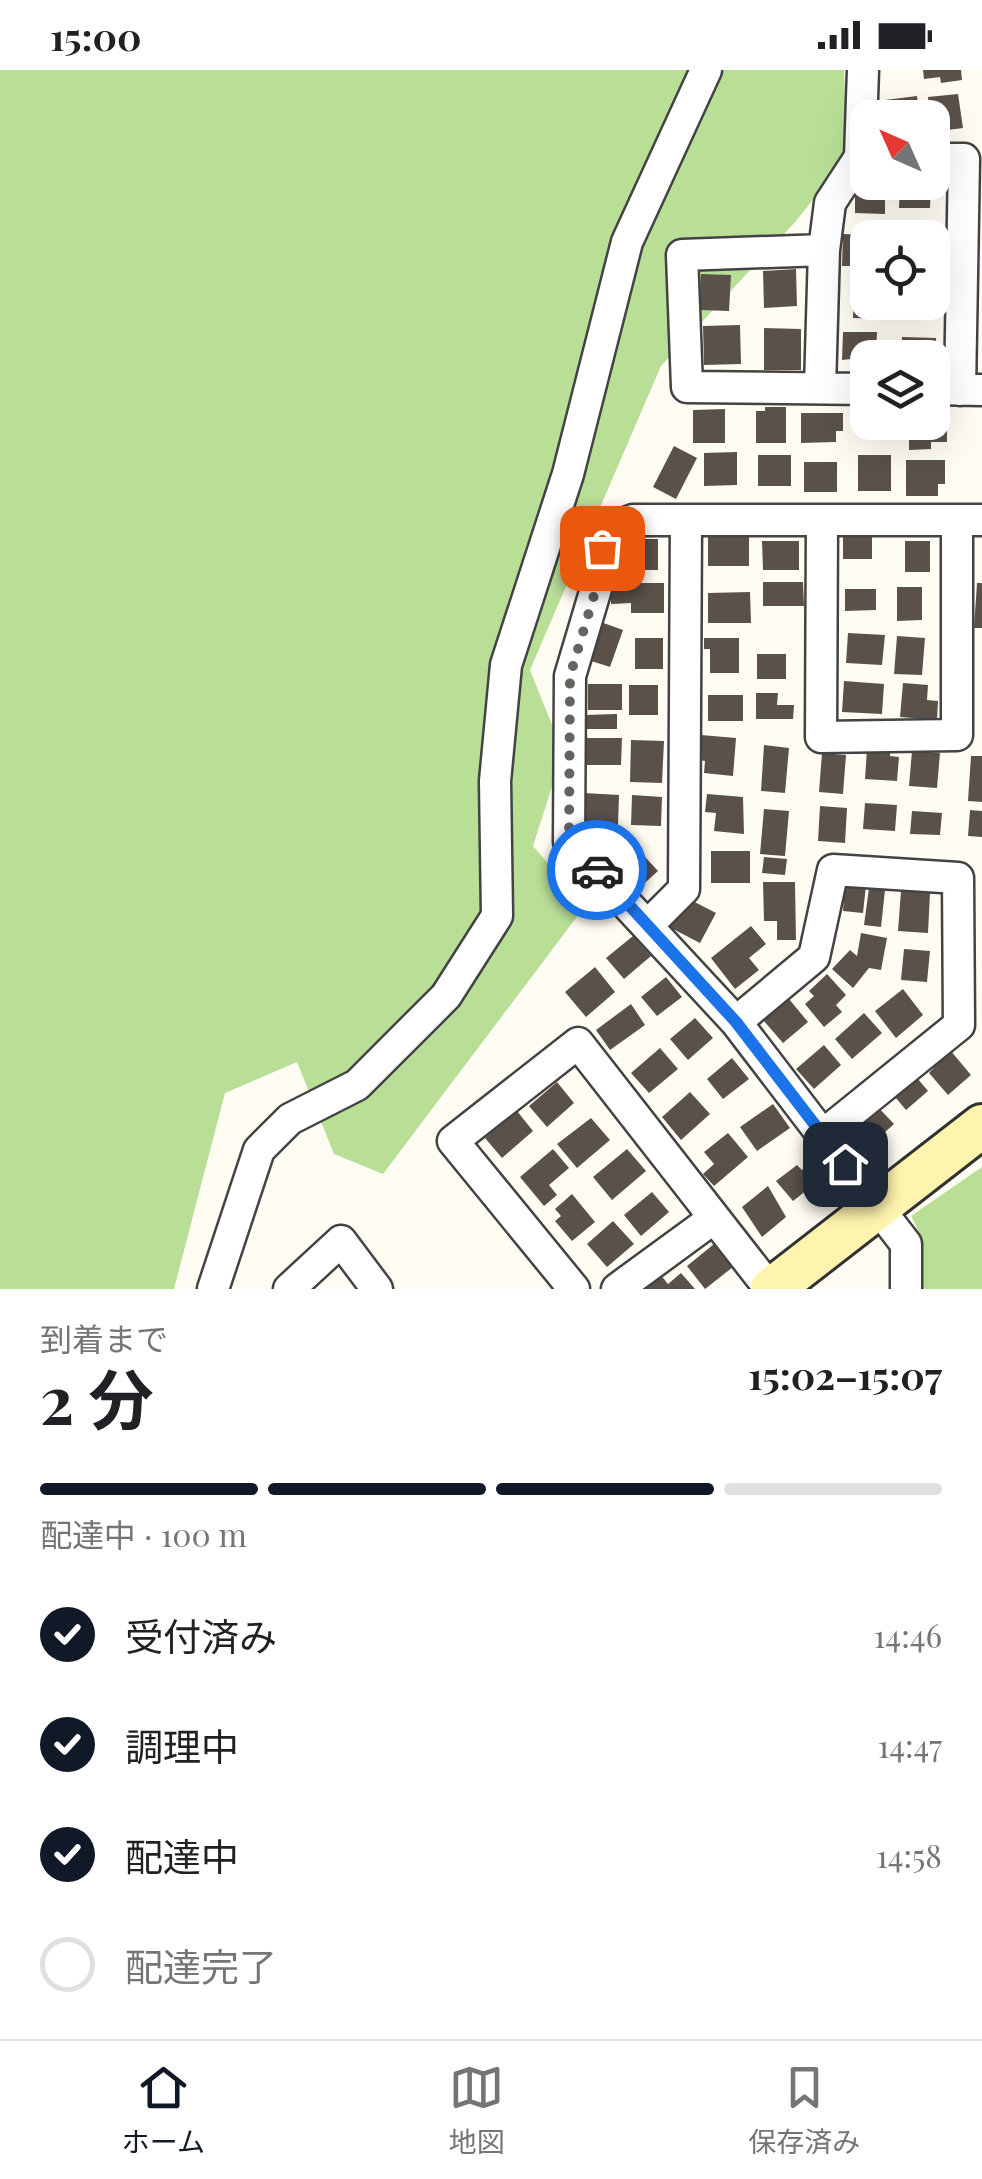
<!DOCTYPE html>
<html lang="ja">
<head>
<meta charset="utf-8">
<style>
  :root { --surface:#fff; --page:#f2f2f2; --text:#202124; --muted:#757577; --line:#e0e0e0; --accent:#111827 }
  body { margin:0; font-family:"Playfair Display","Noto Sans JP",serif; background:var(--page); color:var(--text); height:100vh; display:flex; flex-direction:column; font-size:38px; white-space:nowrap }
  * { box-sizing:border-box; margin:0 }
  p { font-size:32px; color:var(--muted) }
  .icon { flex:none; width:55px; height:55px; fill:none; stroke:currentColor; stroke-width:2; stroke-linecap:round; stroke-linejoin:round }
  .map { position:relative; height:1219px; overflow:hidden }
  .details { display:flex; flex-direction:column; background:var(--surface); flex:1 }
  .details>* { flex:none }
  .needle { width:65px; rotate:315deg }
  .fabs { position:absolute; left:850px; top:30px; display:grid; gap:20px }
  .fabs a { display:grid; place-items:center; width:100px; height:100px; border-radius:20px; background:var(--surface); box-shadow:0 10px 40px #0002; font-size:50px }
  .pin { position:absolute; display:grid; place-items:center; width:85px; height:85px; color:#fff; margin:-42px; border-radius:20px; box-shadow:0 5px 15px #0006 }
  .courier { position:absolute; display:grid; place-items:center; width:100px; height:100px; margin:-50px; border:8px solid #1a73e8; border-radius:50%; background:#fff; color:#222; box-shadow:0 2px 12px #0007 }
  .headline em { font-style:normal; font-weight:700 }
  .headline div { display:flex; flex-direction:column-reverse }
  .headline { display:flex; align-items:center; justify-content:space-between; height:170px; padding:0 40px }
  h1 { font-size:65px; font-weight:700; line-height:75px }
  .bar { display:grid; grid-template-columns:repeat(4,1fr); gap:15px 10px; align-content:center; height:120px; padding:0 40px }
  .bar i { height:12px; border-radius:8px; background:var(--line) }
  .bar .current { background:var(--accent) }
  .bar p { grid-column:span 4 }
  ol { padding:0 40px; list-style:none }
  li { display:flex; align-items:center; gap:30px; height:110px }
  li p { margin-inline-start:auto }
  li .icon { padding:10px; border-radius:50%; background:var(--accent); color:#fff; stroke-width:4 }
  li:last-child { color:var(--muted) }
  li i { width:55px; height:55px; border:5px solid var(--line); border-radius:50% }
  .status { display:flex; justify-content:space-between; align-items:center; height:70px; padding:0 50px; background:var(--surface); direction:ltr }
  .status svg { height:28px; fill:currentColor }
  .dock { display:flex; justify-content:space-around; align-items:center; height:140px; border-top:2px solid var(--line); background:var(--surface); font-size:28px; color:var(--muted) }
  .dock a { display:grid; justify-items:center; gap:5px }
  .dock .current { color:var(--accent) }
  .map>svg:first-child { display:block }
</style>
</head>
<body>
<div class="status"><b>15:00</b><svg viewBox="0 0 49 12"><path d="M0 12V9h3v3zM5 12V6h3v6zM10 12V3h3v9zM15 12V0h3v12zM26 1h20v11H26zM47 4h2v5h-2z"/></svg></div>
<div class="map">
<svg width="982" height="1219" viewBox="0 0 982 1219">
  <rect width="100%" height="100%" fill="#fffcf3"/>
  <!-- forest -->
  <path fill="#b9df97" d="M 0,0 L 844,0 L 847,87 L 796,151 L 661,296 L 530,600 L 563,682 L 533,776 L 585,836 L 383,1104 L 334,1084 L 297,992 L 225,1023 L 174,1219 L 0,1219 Z
    M 982,1097 L 982,1219 L 921,1219 L 923,1170 L 911,1146 Z"/>
  <!-- building -->
  <path fill="#5a514b" d="M 923,0 L 961,0 L 962,10 L 941,13 L 940,7 L 924,9 Z
    M 958,24 L 963,58 L 932,62 L 928,27 Z
    M 917,26 L 920,48 L 879,48 L 877,31 Z
    M 865,112 L 885,112 L 885,144 L 855,143 L 855,119 L 865,118 Z
    M 900,112 L 931,112 L 930,138 L 899,138 Z
    M 843,164 L 868,165 L 868,196 L 842,196 Z
    M 796,199 L 797,236 L 764,238 L 763,201 Z
    M 701,204 L 731,205 L 729,241 L 699,240 Z
    M 854,223 L 868,224 L 868,232 L 885,232 L 885,249 L 853,248 Z
    M 740,255 L 741,294 L 704,295 L 703,256 Z
    M 764,258 L 801,259 L 801,300 L 764,300 Z
    M 843,262 L 877,262 L 876,286 L 842,290 Z
    M 902,267 L 936,268 L 935,288 L 901,288 Z
    M 947,333 L 947,372 L 931,372 L 931,379 L 909,380 L 909,352 L 932,352 L 932,334 Z
    M 862,336 L 868,336 L 868,352 L 895,352 L 896,364 L 862,364 Z
    M 765,337 L 786,337 L 786,373 L 756,373 L 756,341 L 765,341 Z
    M 725,339 L 725,373 L 693,373 L 693,340 Z
    M 801,343 L 843,343 L 843,361 L 836,361 L 836,372 L 801,373 Z
    M 674,376 L 697,388 L 676,429 L 653,417 Z
    M 737,382 L 737,415 L 704,416 L 704,383 Z
    M 758,385 L 791,385 L 791,416 L 758,416 Z
    M 858,385 L 891,385 L 891,421 L 858,421 Z
    M 906,390 L 945,390 L 945,414 L 938,414 L 938,426 L 906,426 Z
    M 804,392 L 837,392 L 837,422 L 804,422 Z
    M 872,463 L 872,489 L 843,489 L 843,464 Z
    M 708,464 L 749,464 L 749,496 L 708,496 Z
    M 640,469 L 658,469 L 658,500 L 617,500 L 618,483 L 640,483 Z
    M 762,471 L 799,471 L 799,500 L 763,500 Z
    M 905,471 L 930,471 L 930,502 L 905,502 Z
    M 763,512 L 803,512 L 804,536 L 763,536 Z
    M 611,513 L 664,513 L 664,543 L 631,543 L 631,533 L 611,534 Z
    M 977,513 L 982,513 L 982,558 L 974,558 Z
    M 897,517 L 922,517 L 922,550 L 897,551 Z
    M 845,519 L 876,519 L 876,540 L 845,541 Z
    M 750,522 L 751,553 L 708,553 L 708,523 Z
    M 598,551 L 623,560 L 610,597 L 585,589 Z
    M 848,563 L 885,565 L 882,595 L 846,593 Z
    M 897,566 L 925,568 L 922,605 L 894,604 Z
    M 635,568 L 663,568 L 663,599 L 635,599 Z
    M 704,568 L 739,568 L 739,603 L 710,603 L 710,579 L 704,579 Z
    M 757,584 L 786,584 L 786,609 L 757,609 Z
    M 844,611 L 884,614 L 882,644 L 842,642 Z
    M 903,613 L 928,615 L 927,630 L 938,631 L 937,650 L 900,647 Z
    M 588,614 L 622,614 L 622,640 L 588,640 Z
    M 629,615 L 658,615 L 658,645 L 629,645 Z
    M 756,623 L 778,623 L 777,635 L 794,635 L 793,649 L 756,649 Z
    M 708,625 L 743,625 L 743,651 L 708,651 Z
    M 617,644 L 617,659 L 583,659 L 583,645 Z
    M 701,665 L 736,668 L 733,706 L 704,703 L 705,691 L 699,690 Z
    M 586,668 L 622,668 L 621,695 L 585,695 Z
    M 631,670 L 664,671 L 662,713 L 630,712 Z
    M 764,675 L 789,678 L 785,723 L 761,721 Z
    M 867,679 L 890,680 L 890,686 L 899,687 L 897,711 L 865,709 Z
    M 912,681 L 940,683 L 937,718 L 909,716 Z
    M 822,683 L 846,685 L 843,724 L 819,722 Z
    M 971,686 L 982,686 L 982,732 L 968,731 Z
    M 584,723 L 619,725 L 618,755 L 582,754 Z
    M 707,724 L 743,727 L 744,764 L 714,761 L 716,743 L 705,742 Z
    M 632,725 L 662,727 L 661,756 L 631,755 Z
    M 865,733 L 897,735 L 895,761 L 863,759 Z
    M 820,736 L 847,738 L 845,773 L 818,771 Z
    M 764,739 L 789,741 L 785,786 L 760,784 Z
    M 970,740 L 982,741 L 982,767 L 968,766 Z
    M 912,741 L 942,743 L 940,765 L 910,764 Z
    M 633,774 L 658,801 L 638,819 L 614,792 Z
    M 711,781 L 750,781 L 750,813 L 711,813 Z
    M 764,787 L 787,789 L 785,805 L 762,803 Z
    M 763,812 L 795,812 L 796,870 L 777,870 L 777,851 L 764,851 Z
    M 845,813 L 866,815 L 863,843 L 843,841 Z
    M 869,818 L 885,820 L 881,857 L 864,855 Z
    M 901,821 L 930,823 L 928,863 L 898,861 Z
    M 685,827 L 716,843 L 700,873 L 669,857 Z
    M 751,856 L 766,874 L 749,888 L 759,900 L 735,919 L 711,888 Z
    M 861,863 L 887,868 L 881,900 L 869,898 L 853,918 L 832,899 L 850,880 L 857,886 Z
    M 633,866 L 651,886 L 624,909 L 606,888 Z
    M 904,879 L 930,881 L 927,912 L 901,910 Z
    M 595,897 L 615,922 L 586,947 L 565,922 Z
    M 827,904 L 846,925 L 836,935 L 842,942 L 824,957 L 805,934 L 814,926 L 809,921 Z
    M 666,907 L 682,927 L 657,946 L 641,927 Z
    M 903,919 L 923,945 L 896,968 L 875,941 Z
    M 789,929 L 808,952 L 783,973 L 763,950 Z
    M 631,934 L 645,955 L 610,980 L 596,960 Z
    M 864,943 L 882,963 L 852,989 L 835,969 Z
    M 695,948 L 713,968 L 688,990 L 670,969 Z
    M 824,975 L 841,995 L 814,1019 L 796,999 Z
    M 660,978 L 678,999 L 649,1023 L 631,1003 Z
    M 950,980 L 971,1005 L 948,1025 L 929,1003 Z
    M 732,988 L 749,1009 L 723,1029 L 707,1009 Z
    M 912,1002 L 928,1021 L 906,1040 L 890,1021 Z
    M 557,1012 L 574,1033 L 547,1057 L 529,1036 Z
    M 690,1022 L 710,1044 L 681,1070 L 662,1047 Z
    M 773,1034 L 790,1058 L 757,1081 L 740,1057 Z
    M 876,1035 L 894,1054 L 865,1080 L 847,1061 Z
    M 517,1041 L 533,1061 L 502,1088 L 485,1068 Z
    M 591,1048 L 610,1070 L 577,1098 L 557,1074 Z
    M 728,1063 L 748,1087 L 714,1116 L 703,1104 L 714,1094 L 704,1082 Z
    M 553,1079 L 569,1098 L 549,1115 L 557,1125 L 544,1136 L 520,1107 Z
    M 627,1079 L 646,1101 L 612,1130 L 593,1107 Z
    M 816,1088 L 836,1112 L 815,1129 L 807,1120 L 793,1131 L 776,1111 L 797,1095 L 802,1100 Z
    M 768,1116 L 786,1147 L 762,1167 L 742,1137 Z
    M 652,1122 L 669,1142 L 641,1166 L 624,1145 Z
    M 572,1124 L 595,1152 L 572,1171 L 555,1151 L 561,1146 L 555,1139 Z
    M 613,1151 L 634,1174 L 607,1197 L 587,1174 Z
    M 714,1174 L 733,1197 L 705,1219 L 687,1196 Z
    M 659,1203 L 668,1214 L 681,1203 L 695,1219 L 646,1219 L 643,1216 Z"/>
  <g fill="none" stroke-linecap="round" stroke-linejoin="round">
    <defs>
      <path id="street" d="M 863,0 L 860,87 L 830,133 L 824,180 L 682,185 L 687,317 L 868,319
        M 932,89 L 964,89 L 960,320
        M 820,318 L 824,180
        M 932,319 L 982,320
        M 822,450 L 821,667 L 957,665 L 957,450
        M 649,854 L 684,819 L 686,450
        M 736,952 L 814,887 L 833,800 L 958,808 L 959,955 L 823,1065
        M 213,1219 L 259,1080 L 290,1049 L 357,1015 L 446,926 L 497,846 L 495,711 L 506,595 L 568,404 L 627,172 L 706,0
        M 289,1219 L 341,1171 L 377,1219
        M 574,1219 L 453,1071 L 578,973 L 770,1219
        M 617,1219 L 714,1148
        M 906,1219 L 906,1174 L 889,1152 L 736,952 L 569,772 L 570,606 L 598,512 L 602,478 L 615,457 L 633,450 L 982,450"/>
      <path id="secondary" d="M 772,1219 L 982,1056"/>
    </defs>
    <!-- street casing -->
    <use href="#street" stroke="#434343" stroke-width="35"/>
    <!-- secondary casing -->
    <use href="#secondary" stroke="#323232" stroke-width="48"/>
    <!-- street -->
    <use href="#street" stroke="#fff" stroke-width="30"/>
    <!-- secondary -->
    <use href="#secondary" stroke="#fff4ae" stroke-width="42"/>
  </g>
  <g fill="none" stroke-linecap="round" stroke-linejoin="round">
    <!-- done -->
    <path stroke="#64635f" stroke-width="10" stroke-dasharray="0 18" d="M 597,800 L 569,772 L 570,606 L 598,512 L 602,478"/>
    <!-- route -->
    <path stroke="#1a73e8" stroke-width="12" d="M 597,800 L 736,952 L 845,1094"/>
  </g>
</svg>
<div class="fabs">
<a><svg class="needle" viewBox="-14 -14 28 28"><path d="M0-13l5 13h-10z" fill="#e53935"/><path d="M0 13l5-13h-10z" fill="#757577"/></svg></a>
<a><svg class="icon" aria-label="locate" viewBox="0 0 24 24"><circle cx="12" cy="12" r="6"/><path d="M12 2v4M12 18v4M2 12h4M18 12h4"/></svg></a>
<a><svg class="icon" aria-label="layers" viewBox="0 0 24 24"><path d="M12 4l9 5-9 5-9-5zM3 14l9 5 9-5"/></svg></a>
</div>
<div class="pin" style="left:602px;top:478px;background:#ea580c"><svg class="icon" aria-label="bag" viewBox="0 0 24 24"><path d="M5 8h14l-1 12H6zM9 8a3 3 0 0 1 6 0"/></svg></div>
<div class="pin" style="left:845px;top:1094px;background:#1f2937"><svg class="icon" aria-label="home" viewBox="0 0 24 24"><path d="M3 11l9-7 9 7M6 9v11h12V9"/></svg></div>
<div class="courier" style="left:597px;top:800px"><svg class="icon" aria-label="car" viewBox="0 0 24 24"><path d="M5 17H2v-5l4-1 3-4h7l3 4 3 1v5h-3M9 17h6M6 11h13"/><circle cx="7" cy="17" r="2"/><circle cx="17" cy="17" r="2"/></svg></div>
</div>
<section class="details">
<div class="headline"><div><h1>2 分</h1><p>到着まで</p></div><em>15:02–15:07</em></div>
<div class="bar"><i class="current"></i><i class="current"></i><i class="current"></i><i></i><p>配達中 · 100 m</p></div>
<ol>
<li><svg class="icon" aria-label="check" viewBox="0 0 24 24"><path d="M5 12l5 5 9-10"/></svg>受付済み<p>14:46</p></li>
<li><svg class="icon" aria-label="check" viewBox="0 0 24 24"><path d="M5 12l5 5 9-10"/></svg>調理中<p>14:47</p></li>
<li><svg class="icon" aria-label="check" viewBox="0 0 24 24"><path d="M5 12l5 5 9-10"/></svg>配達中<p>14:58</p></li>
<li><i></i>配達完了</li>
</ol>
</section>
<nav class="dock">
<a class="current"><svg class="icon" aria-label="home" viewBox="0 0 24 24"><path d="M3 11l9-7 9 7M6 9v11h12V9"/></svg>ホーム</a>
<a><svg class="icon" aria-label="map" viewBox="0 0 24 24"><path d="M3 6l6-2 6 2 6-2v14l-6 2-6-2-6 2zM9 4v14M15 6v14"/></svg>地図</a>
<a><svg class="icon" aria-label="saved" viewBox="0 0 24 24"><path d="M7 4h10v16l-5-4-5 4z"/></svg>保存済み</a>
</nav>
</body>
</html>
